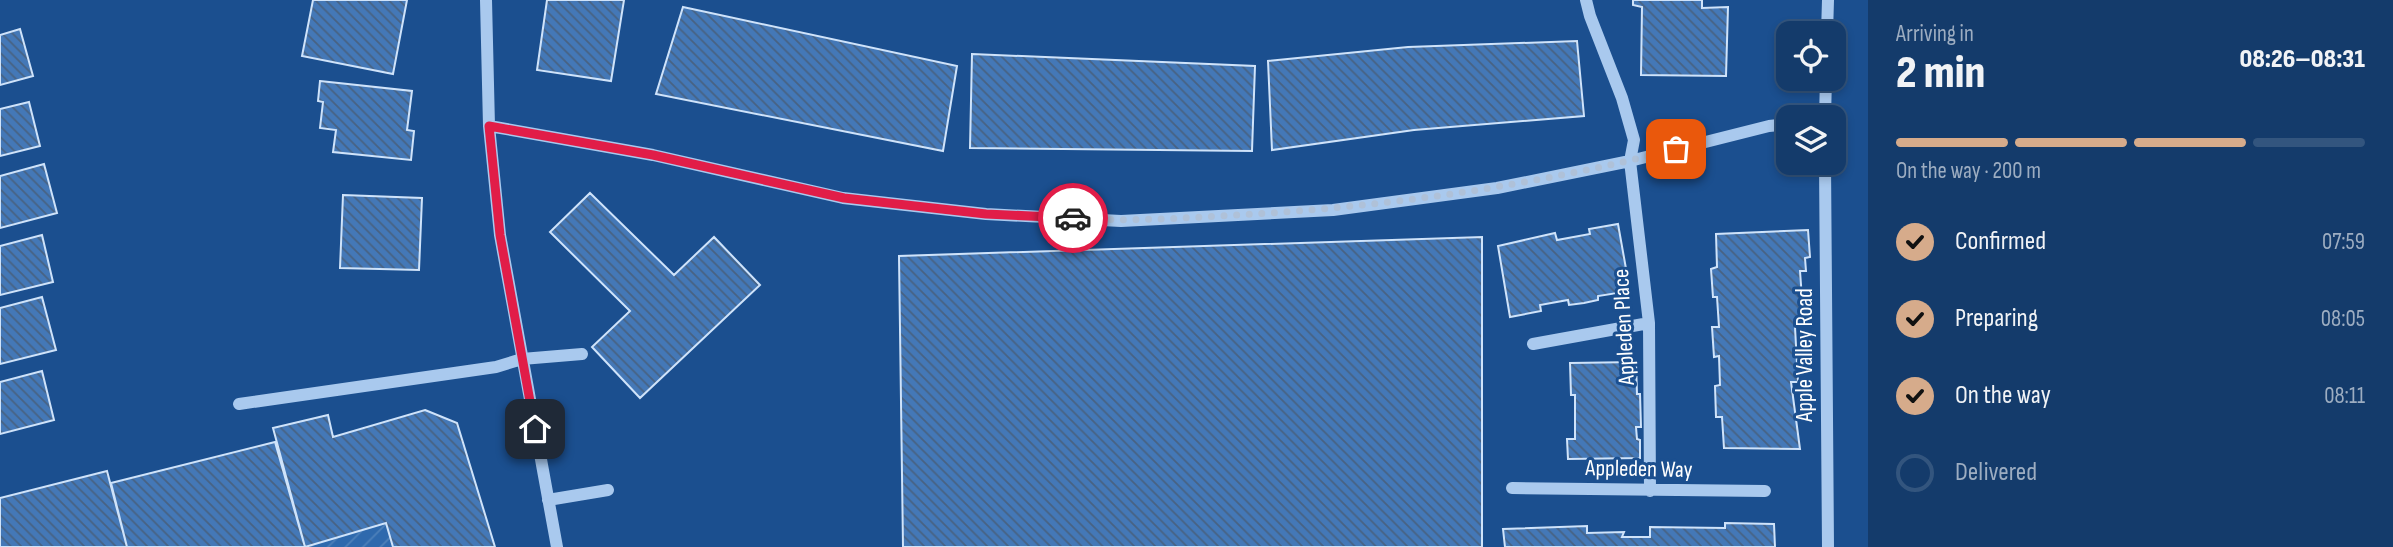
<!DOCTYPE html>
<html lang="en">
<head>
<meta charset="utf-8">
<style>
  :root { --surface:#143b6b; --page:#214673; --text:#f1f3f6; --muted:#9dadc1; --line:#33557e; --accent:#d6ab8b }
  body { margin:0; font-family:"Sofia Sans Condensed",sans-serif; background:var(--page); color:var(--text); height:100vh; display:flex; flex-direction:column; font-size:26px; white-space:nowrap }
  * { box-sizing:border-box; margin:0 }
  p { font-size:23px; color:var(--muted) }
  .icon { flex:none; width:38px; height:38px; fill:none; stroke:currentColor; stroke-width:2; stroke-linecap:round; stroke-linejoin:round }
  .map { position:relative; flex:1; overflow:hidden }
  .drawer { display:flex; flex-direction:column; background:var(--surface); width:525px }
  .drawer>* { flex:none }
  .controls { position:absolute; left:1776px; top:21px; display:grid; gap:14px }
  .controls a { display:grid; place-items:center; width:70px; height:70px; border-radius:14px; background:var(--surface); box-shadow:0 4px 10px #0003,0 0 0 2px var(--line); font-size:35px }
  .pin { position:absolute; display:grid; place-items:center; width:60px; height:60px; color:#fff; margin:-30px; border-radius:14px; box-shadow:0 4px 10px #0006 }
  .courier { position:absolute; display:grid; place-items:center; width:70px; height:70px; margin:-35px; border:5px solid #e11d48; border-radius:50%; background:#fff; color:#222; box-shadow:0 2px 9px #0007 }
  .head em { font-style:normal; font-weight:800 }
  .head div { display:flex; flex-direction:column-reverse }
  .head { display:flex; align-items:center; justify-content:space-between; height:119px; padding:0 28px }
  h1 { font-size:46px; font-weight:800; line-height:52px }
  .bar { display:grid; grid-template-columns:repeat(4,1fr); gap:10px 7px; align-content:center; height:84px; padding:0 28px }
  .bar i { height:9px; border-radius:5px; background:var(--line) }
  .bar .on { background:var(--accent) }
  .bar p { grid-column:span 4 }
  ol { padding:0 28px; list-style:none }
  li { display:flex; align-items:center; gap:21px; height:77px }
  li p { margin-inline-start:auto }
  li .icon { padding:7px; border-radius:50%; background:var(--accent); color:#111; stroke-width:4 }
  li:last-child { color:var(--muted) }
  li i { width:38px; height:38px; border:4px solid var(--line); border-radius:50% }
  main { display:flex; flex:1; min-height:0 }
  .map>svg:first-child { display:block }
</style>
</head>
<body>
<main>
<div class="map">
<svg width="1868" height="547" viewBox="0 0 1868 547">
  <defs>
    <pattern id="garden-furrows" width="10" height="10" patternUnits="userSpaceOnUse" patternTransform="scale(1.75)"><rect width="10" height="10" fill="#2e69ad"/><path d="M-1 1l2-2M0 10L10 0M9 11l2-2" fill="none" stroke="#4d80b9"/></pattern>
    <pattern id="building-back-hatch" width="6" height="6" patternUnits="userSpaceOnUse" patternTransform="scale(1.75)"><rect width="6" height="6" fill="#4478b7"/><path d="M-1 5l2 2M0 0l6 6M5-1l2 2" fill="none" stroke="#486282"/></pattern>
  </defs>
  <rect width="100%" height="100%" fill="#1b4f8f"/>
  <!-- garden -->
  <path fill="url(#garden-furrows)" d="M 386,523 L 393,547 L 305,547 Z"/>
  <!-- building -->
  <path fill="url(#building-back-hatch)" stroke="#cfe3fa" stroke-width="2" d="M 313,0 L 407,0 L 393,74 L 302,56 Z
    M 547,0 L 624,0 L 611,81 L 537,70 Z
    M 1633,0 L 1702,0 L 1702,8 L 1728,7 L 1726,76 L 1641,75 L 1642,7 L 1633,5 Z
    M 683,7 L 957,66 L 943,151 L 656,94 Z
    M 20,29 L 33,76 L 0,85 L 0,35 Z
    M 1577,41 L 1584,116 L 1414,130 L 1272,150 L 1268,61 L 1408,47 Z
    M 972,54 L 1255,66 L 1252,151 L 970,148 Z
    M 320,81 L 412,91 L 407,130 L 414,131 L 411,160 L 333,152 L 336,130 L 320,128 L 323,102 L 318,101 Z
    M 29,102 L 40,146 L 0,156 L 0,109 Z
    M 44,164 L 57,213 L 0,228 L 0,176 Z
    M 590,193 L 674,275 L 714,237 L 760,285 L 640,398 L 592,347 L 630,311 L 550,232 Z
    M 343,195 L 422,198 L 419,270 L 340,268 Z
    M 1618,224 L 1630,291 L 1598,296 L 1598,300 L 1584,303 L 1569,305 L 1568,300 L 1540,305 L 1541,311 L 1510,317 L 1498,246 L 1555,233 L 1557,240 L 1590,234 L 1589,229 Z
    M 1808,230 L 1810,257 L 1805,258 L 1806,271 L 1800,271 L 1804,326 L 1795,327 L 1798,382 L 1791,382 L 1800,449 L 1724,448 L 1722,417 L 1716,417 L 1715,386 L 1720,385 L 1719,356 L 1714,357 L 1712,327 L 1719,327 L 1717,297 L 1713,297 L 1711,269 L 1717,267 L 1716,234 Z
    M 42,235 L 53,282 L 0,295 L 0,246 Z
    M 1482,237 L 1482,547 L 903,547 L 899,256 Z
    M 42,297 L 56,350 L 0,364 L 0,308 Z
    M 1636,362 L 1637,394 L 1640,394 L 1641,427 L 1636,427 L 1637,439 L 1640,440 L 1640,458 L 1568,459 L 1567,439 L 1575,439 L 1575,395 L 1571,395 L 1570,363 Z
    M 42,371 L 54,420 L 0,434 L 0,382 Z
    M 425,410 L 457,423 L 495,547 L 393,547 L 386,523 L 305,547 L 273,428 L 328,415 L 333,437 Z
    M 275,442 L 305,547 L 127,547 L 111,483 Z
    M 107,471 L 127,547 L 0,547 L 0,498 Z
    M 1725,523 L 1774,524 L 1775,547 L 1505,547 L 1503,529 L 1587,526 L 1587,533 L 1624,532 L 1622,537 L 1650,537 L 1650,527 L 1725,528 Z"/>
  <g fill="none" stroke-linecap="round" stroke-linejoin="round">
    <!-- minor -->
    <path stroke="#a9c9ee" stroke-width="12" d="M 486,0 L 489,126 L 500,235 L 557,547
      M 1586,0 L 1590,16 L 1622,98 L 1634,140 L 1630,161 L 1649,323 L 1650,491
      M 1827,33 L 1828,0
      M 1825,117 L 1826,79
      M 489,126 L 653,155 L 843,198 L 986,214 L 1121,221 L 1333,210 L 1497,188 L 1630,161 L 1769,126 L 1788,124
      M 1825,163 L 1828,547
      M 1533,344 L 1649,323
      M 239,404 L 496,367 L 522,359 L 582,354
      M 1512,488 L 1765,491
      M 548,500 L 608,490"/>
  </g>
  <g fill="none" stroke-linecap="round" stroke-linejoin="round">
    <!-- done -->
    <path stroke="#afc1d8" stroke-width="7" stroke-dasharray="0 12.6" d="M 1073,218 C 1128,222 1182,218 1237,215 C 1385,207 1533,186 1676,149"/>
    <!-- route -->
    <path stroke="#e11d48" stroke-width="9" d="M 535,429 L 500,235 L 489,126 L 653,155 L 844,198 L 986,214 L 1073,218"/>
  </g>
  <g text-anchor="middle" dominant-baseline="central" stroke-width="6" stroke-linejoin="round" paint-order="stroke">
    <!-- street labels -->
    <g font-size="23" fill="#fff" stroke="#1b4f8f">
      <text transform="translate(1624 327) rotate(-93)">Appleden Place</text>
      <text transform="translate(1805 355) rotate(-90)">Apple Valley Road</text>
      <text transform="translate(1639 469) rotate(1)">Appleden Way</text>
    </g>
  </g>
</svg>
<div class="controls">
<a><svg class="icon" aria-label="locate" viewBox="0 0 24 24"><circle cx="12" cy="12" r="6"/><path d="M12 2v4M12 18v4M2 12h4M18 12h4"/></svg></a>
<a><svg class="icon" aria-label="layers" viewBox="0 0 24 24"><path d="M12 4l9 5-9 5-9-5zM3 14l9 5 9-5"/></svg></a>
</div>
<div class="pin" style="left:1676px;top:149px;background:#ea580c"><svg class="icon" aria-label="bag" viewBox="0 0 24 24"><path d="M5 8h14l-1 12H6zM9 8a3 3 0 0 1 6 0"/></svg></div>
<div class="pin" style="left:535px;top:429px;background:#1f2937"><svg class="icon" aria-label="home" viewBox="0 0 24 24"><path d="M3 11l9-7 9 7M6 9v11h12V9"/></svg></div>
<div class="courier" style="left:1073px;top:218px"><svg class="icon" aria-label="car" viewBox="0 0 24 24"><path d="M5 17H2v-5l4-1 3-4h7l3 4 3 1v5h-3M9 17h6M6 11h13"/><circle cx="7" cy="17" r="2"/><circle cx="17" cy="17" r="2"/></svg></div>
</div>
<section class="drawer">
<div class="head"><div><h1>2 min</h1><p>Arriving in</p></div><em>08:26–08:31</em></div>
<div class="bar"><i class="on"></i><i class="on"></i><i class="on"></i><i></i><p>On the way · 200 m</p></div>
<ol>
<li><svg class="icon" aria-label="check" viewBox="0 0 24 24"><path d="M5 12l5 5 9-10"/></svg>Confirmed<p>07:59</p></li>
<li><svg class="icon" aria-label="check" viewBox="0 0 24 24"><path d="M5 12l5 5 9-10"/></svg>Preparing<p>08:05</p></li>
<li><svg class="icon" aria-label="check" viewBox="0 0 24 24"><path d="M5 12l5 5 9-10"/></svg>On the way<p>08:11</p></li>
<li><i></i>Delivered</li>
</ol>
</section>
</main>
</body>
</html>
